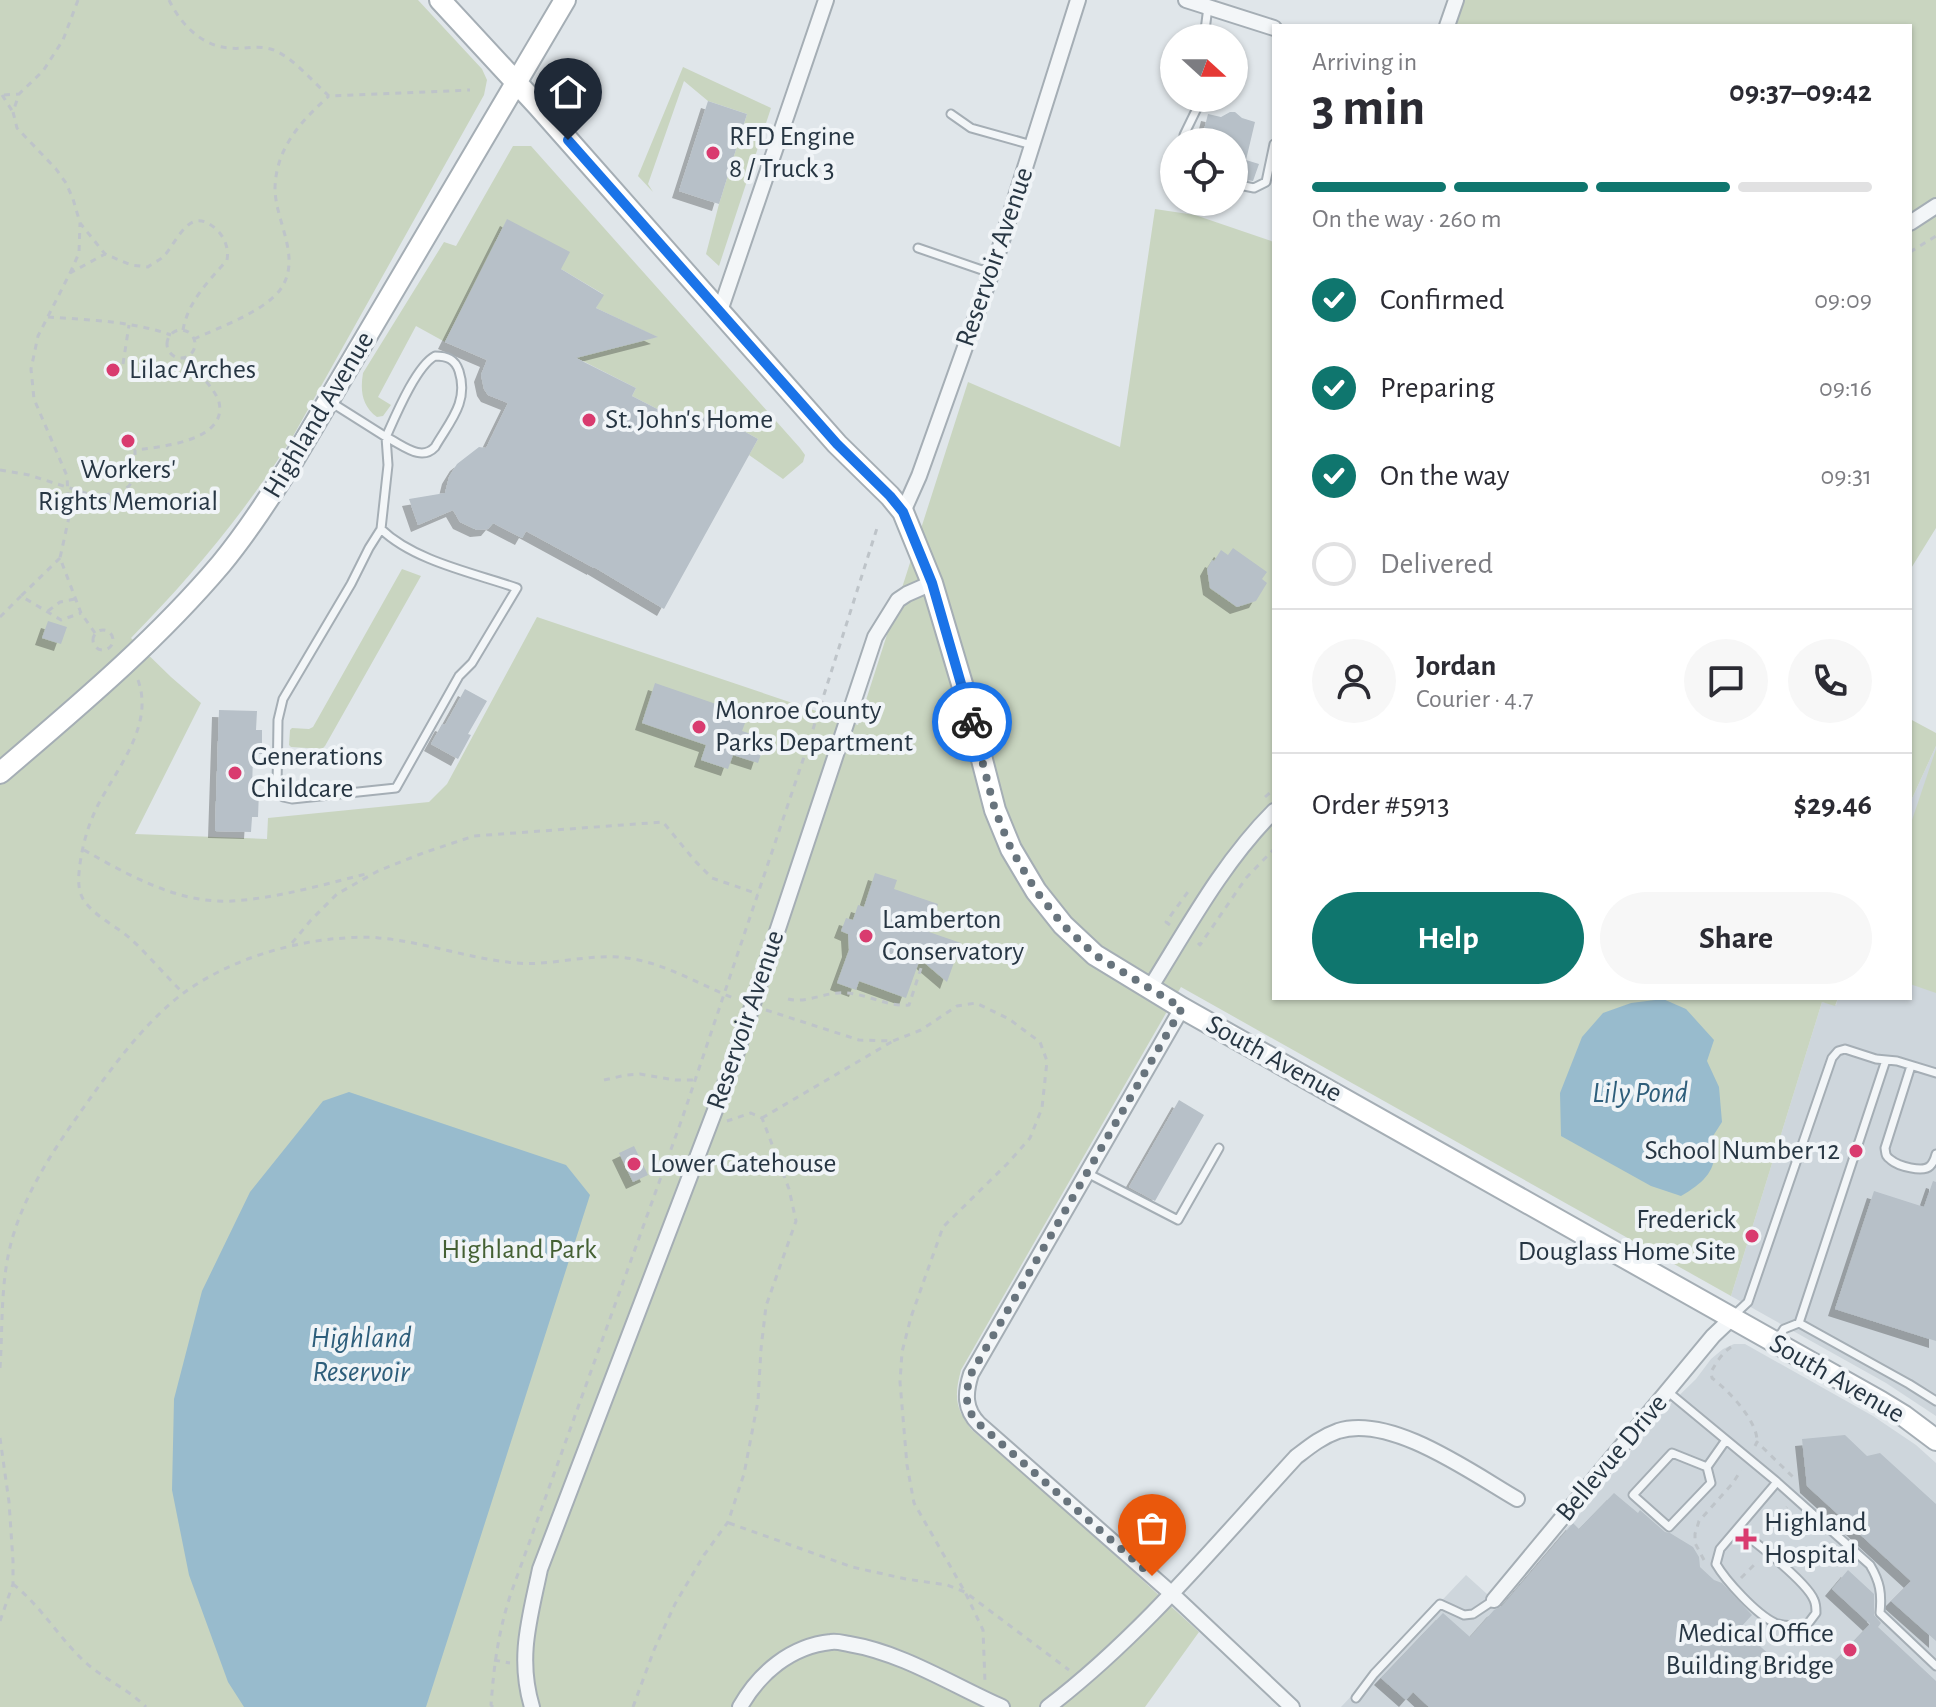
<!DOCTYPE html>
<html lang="en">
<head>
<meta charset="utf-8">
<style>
  :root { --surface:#fff; --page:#f7f7f7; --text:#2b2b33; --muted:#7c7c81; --line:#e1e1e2; --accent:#0f766e }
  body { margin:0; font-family:"Alegreya Sans",sans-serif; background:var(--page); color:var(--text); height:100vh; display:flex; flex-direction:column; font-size:30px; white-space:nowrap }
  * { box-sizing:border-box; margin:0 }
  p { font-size:26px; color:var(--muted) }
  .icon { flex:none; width:44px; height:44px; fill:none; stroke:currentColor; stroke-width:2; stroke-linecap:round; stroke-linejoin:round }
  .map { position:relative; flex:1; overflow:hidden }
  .sheet { position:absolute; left:1272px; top:24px; width:640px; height:976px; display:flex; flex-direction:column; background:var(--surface); border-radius:0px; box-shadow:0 2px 6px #0004 }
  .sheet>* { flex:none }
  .needle { width:52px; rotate:111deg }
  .fabs { position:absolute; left:1160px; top:24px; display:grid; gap:16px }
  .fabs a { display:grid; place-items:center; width:88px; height:88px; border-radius:50%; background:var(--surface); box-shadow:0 2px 6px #0004; font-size:40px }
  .pin { position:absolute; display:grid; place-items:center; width:68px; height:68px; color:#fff; margin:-82px -34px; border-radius:50% 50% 50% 0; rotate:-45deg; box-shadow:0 0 8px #0007 }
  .pin .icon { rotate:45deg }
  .courier { position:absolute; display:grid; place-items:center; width:80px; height:80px; margin:-40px; border:6px solid #1a73e8; border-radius:50%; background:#fff; color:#222; box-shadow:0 2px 10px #0007 }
  .headline em { font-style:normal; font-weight:700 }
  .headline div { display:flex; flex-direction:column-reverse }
  .headline { display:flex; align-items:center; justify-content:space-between; height:136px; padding:0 40px }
  h1 { font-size:52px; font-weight:700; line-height:60px }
  .bar { display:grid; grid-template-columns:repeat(4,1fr); gap:12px 8px; align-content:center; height:96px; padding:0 40px }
  .bar i { height:10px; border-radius:6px; background:var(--line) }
  .bar .on { background:var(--accent) }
  .bar p { grid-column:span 4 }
  .line { display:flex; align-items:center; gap:20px; padding:0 40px; border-top:2px solid var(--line) }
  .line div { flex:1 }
  .round { display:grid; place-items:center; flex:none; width:84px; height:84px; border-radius:42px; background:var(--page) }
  ol { padding:0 40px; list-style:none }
  li { display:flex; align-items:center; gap:24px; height:88px }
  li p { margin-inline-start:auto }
  li .icon { padding:8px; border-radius:50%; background:var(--accent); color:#fff; stroke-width:4 }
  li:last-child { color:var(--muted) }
  li i { width:44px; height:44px; border:4px solid var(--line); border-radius:50% }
  .button { display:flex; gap:16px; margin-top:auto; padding:16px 40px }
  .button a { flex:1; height:92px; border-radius:48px; background:var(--accent); color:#fff; font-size:32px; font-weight:700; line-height:92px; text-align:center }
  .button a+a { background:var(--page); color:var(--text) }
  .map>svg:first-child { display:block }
</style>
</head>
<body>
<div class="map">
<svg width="1936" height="1707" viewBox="0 0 1936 1707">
  <defs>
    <filter id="shadow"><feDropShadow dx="-7" dy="7" stdDeviation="0" flood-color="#0004"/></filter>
  </defs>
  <rect width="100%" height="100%" fill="#e0e6ea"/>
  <!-- built -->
  <path fill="#ced6dc" d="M 1936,746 L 1936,1416 L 1886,1383 L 1731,1296 L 1822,1002 L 1836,1005 L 1838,998 L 1910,998 L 1910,803 Z
    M 1734,1344 L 1745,1344 L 1873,1416 L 1916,1445 L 1936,1463 L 1936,1707 L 1341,1707 L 1466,1575 L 1497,1603 L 1589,1504 L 1657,1417 L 1696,1379 L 1711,1359 L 1723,1349 Z"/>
  <!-- green -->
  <path fill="#c9d5c0" d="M 0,0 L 418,0 L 482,69 L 487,80 L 484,95 L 292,438 C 246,511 192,576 131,638 L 171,677 L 201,703 L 135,834 L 267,839 L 268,818 L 429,802 L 447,784 L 537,617 L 858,725 L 968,382 L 1120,447 L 1155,209 L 1195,215 L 1274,242 L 1274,998 L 1838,998 L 1835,1006 L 1822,1002 L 1731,1296 L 1181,987 L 961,1370 C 954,1396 955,1409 972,1430 L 1078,1521 L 1199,1632 L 1145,1707 L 0,1707 Z
    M 1460,0 L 1936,0 L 1936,528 L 1910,570 L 1910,26 L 1452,26 Z
    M 683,67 L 771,108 L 719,266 L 706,254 L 719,204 L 747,114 L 708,101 L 684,81 L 648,184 L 653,192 L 638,176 Z
    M 513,146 L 531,146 L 800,448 L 805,455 L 803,462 L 783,479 L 749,455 L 758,439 L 708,411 L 696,429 L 632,396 L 636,388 L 571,355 L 657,337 L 596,308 L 603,294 L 561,269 L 507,220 L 445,342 L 416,326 L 378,397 L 391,405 L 383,416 L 377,417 C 362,406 360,391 363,373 L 444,242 L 456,246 Z
    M 402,569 L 421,576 L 325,746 L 322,749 L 291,747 L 289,745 L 290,730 L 292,728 L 309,729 L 313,727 Z
    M 1910,719 L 1936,733 L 1936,746 L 1910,803 Z
    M 1936,749 L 1936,993 L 1910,984 L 1910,826 Z"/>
  <!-- water -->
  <path fill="#98bbcd" d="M 1663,999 L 1686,1009 L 1714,1040 L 1707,1061 L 1719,1087 L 1722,1122 L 1713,1136 C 1720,1167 1707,1181 1681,1196 L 1651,1186 L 1561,1136 L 1560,1093 L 1582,1037 L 1603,1013 L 1631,1003 Z
    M 349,1092 L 566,1165 L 590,1195 L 426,1707 L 244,1707 L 228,1682 L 189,1575 L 172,1490 L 174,1399 L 202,1291 L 250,1192 L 323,1101 Z"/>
  <!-- building -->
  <path fill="#b7c0c8" filter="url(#shadow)" d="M 708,101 L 747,114 L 719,204 L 679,191 Z
    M 1230,112 L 1235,112 L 1242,118 L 1255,122 L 1246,160 L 1259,164 L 1253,181 L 1234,178 L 1234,142 L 1201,142 L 1208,114 L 1221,117 Z
    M 507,219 L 570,252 L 561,269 L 604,295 L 596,308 L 658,337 L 576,358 L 636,388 L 632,396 L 696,429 L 708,411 L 758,439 L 664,609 L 594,567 L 594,568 L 526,531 L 522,538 L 493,523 L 488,529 L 477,530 L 460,522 L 453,510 L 418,525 L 409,499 L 445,493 L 449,477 L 457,464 L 479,447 L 486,448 L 508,403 L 488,395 L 484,389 L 481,375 L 487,360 L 445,342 Z
    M 1233,548 L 1267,572 L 1262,579 L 1267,583 L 1256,601 L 1237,607 L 1210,588 L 1207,569 L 1212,560 L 1214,561 L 1221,550 L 1228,555 Z
    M 48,621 L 67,627 L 61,644 L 42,638 Z
    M 655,683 L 748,715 L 742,731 L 766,739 L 758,763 L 733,755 L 728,769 L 701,760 L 706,745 L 642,723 Z
    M 465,689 L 487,701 L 468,734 L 471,735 L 458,759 L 431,744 L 442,724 L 445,725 Z
    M 219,710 L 257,711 L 256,730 L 262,730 L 262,754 L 253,754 L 252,791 L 259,791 L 258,817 L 252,817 L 251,832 L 215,831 Z
    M 875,873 L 897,880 L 894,889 L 938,904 L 929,932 L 961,943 L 947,982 L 920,959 L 906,998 L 859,981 L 856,990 L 837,983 L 849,950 L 848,934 L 841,931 L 846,918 L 853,920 L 858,905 L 864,907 Z
    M 1179,1100 L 1204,1115 L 1155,1201 L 1129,1187 Z
    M 634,1146 L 648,1175 L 633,1182 L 619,1153 Z
    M 1933,1181 L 1936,1182 L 1936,1341 L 1835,1309 L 1874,1191 L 1924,1207 Z
    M 1845,1435 L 1867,1456 L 1880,1453 L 1936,1504 L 1936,1641 L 1891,1601 L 1911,1581 L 1807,1486 L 1802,1439 Z
    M 1614,1493 L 1638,1513 L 1640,1510 L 1665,1532 L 1670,1533 L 1693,1547 L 1699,1557 L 1700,1567 L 1714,1580 L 1722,1583 L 1752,1615 L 1740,1628 L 1783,1667 L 1790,1659 L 1815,1682 L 1870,1624 L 1832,1589 L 1848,1570 L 1874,1594 L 1874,1615 L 1881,1623 L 1878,1627 L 1936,1681 L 1936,1707 L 1429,1707 L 1413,1692 L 1406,1700 L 1381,1678 L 1443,1613 L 1470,1637 L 1494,1610 L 1502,1606 L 1573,1523 L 1579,1529 Z"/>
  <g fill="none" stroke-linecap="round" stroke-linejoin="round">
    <defs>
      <path id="lane" d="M 1204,38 L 1208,7
        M 951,114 L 971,128 L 1032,145
        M 1184,142 L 1184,135 L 1202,98
        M 1234,184 L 1254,188 L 1266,182 L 1274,144
        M 918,248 L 982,270 L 992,266
        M 435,356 C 447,356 455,359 459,371 C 469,402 450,421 435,447 C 421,462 403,445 386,437 C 395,417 416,366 435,356 Z
        M 329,401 L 386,437 L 388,465 L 381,529 C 414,561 474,573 517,588 L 472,663 L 459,676 L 396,788 L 292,799 L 283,797 L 277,789 L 278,720 L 283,699 L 351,584 L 369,548 L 381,529
        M 1911,1066 L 1885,1148 C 1886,1154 1885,1156 1891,1160 C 1898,1166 1923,1173 1930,1166 C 1933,1163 1935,1158 1936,1154
        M 1087,1173 L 1178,1220 L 1219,1148
        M 1733,1316 L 1748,1302 L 1832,1058 L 1838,1051 L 1845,1049 L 1876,1059 L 1897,1061 L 1936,1073
        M 1799,1323 L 1909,1384 L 1936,1401
        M 1777,1340 L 1784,1329 L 1799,1323 L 1886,1060
        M 1667,1391 L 1777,1482 L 1870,1565 C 1880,1582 1882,1593 1880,1613 L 1936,1666
        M 1672,1453 L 1707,1467 L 1711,1483 L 1669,1527 L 1633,1495 Z
        M 1707,1467 L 1726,1440
        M 1738,1529 C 1755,1542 1807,1582 1814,1600 C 1816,1604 1816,1608 1816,1613 L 1807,1625 C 1797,1626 1785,1627 1775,1623 C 1756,1614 1726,1581 1716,1564 L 1720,1549 L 1777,1482
        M 1356,1698 L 1374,1674 L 1440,1604 L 1464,1615 L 1473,1614 L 1494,1600"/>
      <path id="street" d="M 1186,0 L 1274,28
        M 1447,26 L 1456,0
        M 1910,223 L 1936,206
        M 720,311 L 826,0
        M 903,512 L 919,476 L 994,266 L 1078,0
        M 1150,988 C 1188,927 1223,862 1274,811
        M 1182,1008 L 971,1374 C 965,1393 964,1409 979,1424 L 1171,1593 L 1292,1707
        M 1494,1600 L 1713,1336 L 1732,1318
        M 532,1707 C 517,1657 530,1618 540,1569 L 735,1058 L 875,637 L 898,600 L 907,594 L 932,583
        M 740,1707 C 759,1673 791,1646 831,1642 C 837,1641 843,1643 849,1644 C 903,1653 952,1685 1002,1707
        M 1048,1707 C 1141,1636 1217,1543 1296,1457 C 1309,1447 1321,1437 1338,1431 C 1391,1414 1472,1473 1517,1499"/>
      <path id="secondary" d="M 440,0 L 538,106 L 837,444 L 890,496 L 903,512 L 932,583 L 965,694 L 995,810 L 1011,849 L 1036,891 L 1063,925 L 1095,955 L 1182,1008 L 1881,1402 L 1904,1416 L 1936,1440
        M 0,773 C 77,707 155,642 221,564 C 248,531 271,495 294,459 L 565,0"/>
    </defs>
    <!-- lane casing -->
    <use href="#lane" stroke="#a5aeb5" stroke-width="11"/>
    <!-- street casing -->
    <use href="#street" stroke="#a5aeb5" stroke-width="18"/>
    <!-- secondary casing -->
    <use href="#secondary" stroke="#a5aeb5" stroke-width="24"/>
    <!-- path -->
    <path stroke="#bec4c9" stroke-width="3" stroke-dasharray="6 6" stroke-linecap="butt" d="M 78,0 L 63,40 L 43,71 L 19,94 L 13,112 L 17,128 L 56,169 L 66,183 L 73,199 L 80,223 L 105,254
      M 169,0 C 180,23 201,46 229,48 C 246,50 261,43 278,52 C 297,62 312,81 329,96 L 470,90
      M 2,95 L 13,112
      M 4,95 L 19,94
      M 1910,252 L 1936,236
      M 70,273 L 79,253 L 80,223
      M 48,317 C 89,320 132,321 171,335
      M167 344a14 14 0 1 1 28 0a14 14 0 1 1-28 0Z
      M 194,339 C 220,327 263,312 280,290 C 303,258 275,222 275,188 C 276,148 301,121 329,96
      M 123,364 L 129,325
      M 0,470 L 29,475 L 98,497 L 122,491 L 129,486 L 135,477 L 135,450 C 160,447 228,441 219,402 C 215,388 194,369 184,357
      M 69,517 L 98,497
      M 60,558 L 21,596 L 61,620 L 81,613
      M 48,611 L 60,602 L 75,599
      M 0,617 L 21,596
      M93 640a10 10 0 1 1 20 0a10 10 0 1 1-20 0Z
      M 95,633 L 81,613 L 60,558 L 69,517 L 67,476 L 34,399 L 31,369 L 38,336 L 70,273 L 105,254 L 131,265 L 148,267 C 153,263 160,260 164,256 C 179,239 190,204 217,230 C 225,238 229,249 227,260 C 209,281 188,301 183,330
      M 138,680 C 154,724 119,766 99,803 C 88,824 81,849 79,873 C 78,883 79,894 85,902 C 97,918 118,927 132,940 C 150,957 166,976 183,993
      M 1265,797 L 1274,789
      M 84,850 C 128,875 179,904 232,901 C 279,898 325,884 370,873
      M 1170,925 L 1166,922 L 1190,889
      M 292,943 L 311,920 L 337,894 L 378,871 L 423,853 L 474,836 L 663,822 L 695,861 L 712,878 L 758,894
      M 1198,943 L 1200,945 L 1246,878 L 1274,849
      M 788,999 C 807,1004 826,991 846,993 C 868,994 887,1007 909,1005 L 926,953
      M 766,1010 L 859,1040 L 893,1041 L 921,1030 L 957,1006 L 976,1003 L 1009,1019 L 1040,1042 L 1047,1061 L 1042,1108 L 1030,1138 L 1007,1164 L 943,1227 L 911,1317 L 902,1352 L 900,1382 L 907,1465 L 914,1503 L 965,1592 L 983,1630 L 985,1682
      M 604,1080 L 626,1075 L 640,1074 L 675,1080 L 695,1080
      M 762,1118 L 893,1041
      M 1731,1347 C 1722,1353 1716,1363 1711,1372 L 1712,1378 C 1728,1390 1758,1421 1757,1442
      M 0,1368 C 3,1324 0,1279 13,1236 C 28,1186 59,1142 89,1100 C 115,1063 148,1019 185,992 C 227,962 280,945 331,939 C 346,938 364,936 379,938 C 425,942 470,959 516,963 C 550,966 583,955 618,957 C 661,960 697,984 736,999
      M 0,1438 L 9,1502 L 13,1561 L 13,1584 L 0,1621
      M 1755,1446 L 1757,1442 L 1794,1478
      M 729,1523 L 852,1567 L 906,1579 L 947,1585 L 965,1592 L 1069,1670
      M 1765,1535 L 1766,1529 L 1787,1507
      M 1704,1560 L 1695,1543 L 1695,1534 L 1699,1521 L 1733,1483 L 1741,1470
      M 1741,1578 L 1758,1561
      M 13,1584 C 41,1606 59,1638 85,1662 C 104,1679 128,1689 146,1707
      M 494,1660 L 510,1663
      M 493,1707 L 491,1705 C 494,1665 498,1634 510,1596 L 683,1116 L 807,748 L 878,525
      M 633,1707 L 654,1650 L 675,1604 L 704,1555 L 728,1522 L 744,1474 L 758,1401 L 761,1349 L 766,1306 L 796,1221 L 789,1189 L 762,1118 L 751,1113 L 727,1121"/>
    <!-- lane -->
    <use href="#lane" stroke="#f3f6f8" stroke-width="7"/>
    <!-- street -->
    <use href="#street" stroke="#f3f6f8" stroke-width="14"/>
    <!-- secondary -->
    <use href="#secondary" stroke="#fff" stroke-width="20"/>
  </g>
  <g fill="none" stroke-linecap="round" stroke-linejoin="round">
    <!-- done -->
    <path stroke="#68747d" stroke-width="8" stroke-dasharray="0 14.4" d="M 972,722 L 995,810 L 1011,849 L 1036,891 L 1063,925 L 1095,955 L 1182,1008 L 971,1374 C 965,1393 964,1409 979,1424 L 1152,1576"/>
    <!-- route -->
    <path stroke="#1a73e8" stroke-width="10" d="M 568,140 L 837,444 L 890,496 L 903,512 L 932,583 L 972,722"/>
  </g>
  <!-- markers -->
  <g fill="#d93b6f" stroke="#f0f4f7" stroke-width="3">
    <circle cx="713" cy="153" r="8"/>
    <circle cx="113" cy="370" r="8"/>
    <circle cx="589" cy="420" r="8"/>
    <circle cx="128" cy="441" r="8"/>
    <circle cx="699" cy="727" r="8"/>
    <circle cx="235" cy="773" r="8"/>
    <circle cx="866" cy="936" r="8"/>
    <circle cx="1856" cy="1151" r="8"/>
    <circle cx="634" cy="1164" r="8"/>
    <circle cx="1752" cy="1236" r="8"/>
    <path d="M1742 1527h8v8h8v8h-8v8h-8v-8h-8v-8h8z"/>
    <circle cx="1850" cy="1650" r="8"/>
  </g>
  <g text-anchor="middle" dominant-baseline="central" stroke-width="8" stroke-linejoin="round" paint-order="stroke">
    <!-- poi labels -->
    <g font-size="28" fill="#273643" stroke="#f0f4f7" text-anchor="start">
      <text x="729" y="137">RFD Engine<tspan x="729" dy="32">8 / Truck 3</tspan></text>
      <text x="129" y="370">Lilac Arches</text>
      <text x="605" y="420">St. John's Home</text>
      <text x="128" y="470" text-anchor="middle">Workers'<tspan x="128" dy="32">Rights Memorial</tspan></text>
      <text x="715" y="711">Monroe County<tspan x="715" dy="32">Parks Department</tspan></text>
      <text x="251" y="757">Generations<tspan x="251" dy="32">Childcare</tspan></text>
      <text x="882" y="920">Lamberton<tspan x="882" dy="32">Conservatory</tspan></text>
      <text x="1840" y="1151" text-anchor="end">School Number 12</text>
      <text x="650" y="1164">Lower Gatehouse</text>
      <text x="1736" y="1220" text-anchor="end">Frederick<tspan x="1736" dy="32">Douglass Home Site</tspan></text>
      <text x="1764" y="1523">Highland<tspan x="1764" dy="32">Hospital</tspan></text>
      <text x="1834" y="1634" text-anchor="end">Medical Office<tspan x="1834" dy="32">Building Bridge</tspan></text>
    </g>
    <!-- street labels -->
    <g font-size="28" fill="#273643" stroke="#f0f4f7">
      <text transform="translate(995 257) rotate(-71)">Reservoir Avenue</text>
      <text transform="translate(319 415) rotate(-59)">Highland Avenue</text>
      <text transform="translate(746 1020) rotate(-71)">Reservoir Avenue</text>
      <text transform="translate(1274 1059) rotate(29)">South Avenue</text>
      <text transform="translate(1837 1379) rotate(30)">South Avenue</text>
      <text transform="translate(1612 1458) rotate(-50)">Bellevue Drive</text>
    </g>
    <!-- park labels -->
    <g font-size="28" fill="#446033" stroke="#f0f4f7">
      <text x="519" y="1250">Highland Park</text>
    </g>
    <!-- water labels -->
    <g font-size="30" font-style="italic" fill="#2e5e7b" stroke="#f0f4f7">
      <text x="1640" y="1093">Lily Pond</text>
      <text x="361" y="1338">Highland<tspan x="361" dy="34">Reservoir</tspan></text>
    </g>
  </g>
</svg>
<div class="fabs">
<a><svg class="needle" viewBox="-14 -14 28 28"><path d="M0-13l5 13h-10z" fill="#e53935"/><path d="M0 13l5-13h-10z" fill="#7c7c81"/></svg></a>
<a><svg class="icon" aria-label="locate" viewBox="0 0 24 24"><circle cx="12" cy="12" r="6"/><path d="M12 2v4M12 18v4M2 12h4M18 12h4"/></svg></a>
</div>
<div class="pin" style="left:1152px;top:1576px;background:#ea580c"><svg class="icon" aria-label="bag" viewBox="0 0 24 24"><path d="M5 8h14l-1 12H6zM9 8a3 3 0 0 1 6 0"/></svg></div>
<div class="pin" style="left:568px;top:140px;background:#1f2937"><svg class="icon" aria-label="home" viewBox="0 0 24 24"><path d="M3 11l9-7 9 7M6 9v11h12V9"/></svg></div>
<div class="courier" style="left:972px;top:722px"><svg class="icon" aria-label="bike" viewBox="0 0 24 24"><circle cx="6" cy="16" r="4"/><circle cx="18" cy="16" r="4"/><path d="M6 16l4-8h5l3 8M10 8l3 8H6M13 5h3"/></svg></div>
<section class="sheet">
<div class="headline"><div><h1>3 min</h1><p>Arriving in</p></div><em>09:37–09:42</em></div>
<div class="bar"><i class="on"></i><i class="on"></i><i class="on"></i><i></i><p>On the way · 260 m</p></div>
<ol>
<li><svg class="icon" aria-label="check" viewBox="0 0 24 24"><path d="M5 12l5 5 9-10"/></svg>Confirmed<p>09:09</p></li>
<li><svg class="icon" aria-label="check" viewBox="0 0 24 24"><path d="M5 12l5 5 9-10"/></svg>Preparing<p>09:16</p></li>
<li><svg class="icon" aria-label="check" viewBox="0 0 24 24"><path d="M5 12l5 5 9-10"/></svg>On the way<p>09:31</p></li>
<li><i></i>Delivered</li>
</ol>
<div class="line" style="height:144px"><a class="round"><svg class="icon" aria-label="person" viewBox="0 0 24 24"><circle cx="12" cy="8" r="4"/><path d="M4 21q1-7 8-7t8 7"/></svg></a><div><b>Jordan</b><p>Courier · 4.7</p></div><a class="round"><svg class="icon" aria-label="chat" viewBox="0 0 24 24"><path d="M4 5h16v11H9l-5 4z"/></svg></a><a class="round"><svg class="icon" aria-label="phone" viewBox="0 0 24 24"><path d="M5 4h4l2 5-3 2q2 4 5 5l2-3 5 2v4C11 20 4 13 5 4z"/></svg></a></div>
<div class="line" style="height:104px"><div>Order #5913</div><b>$29.46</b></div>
<div class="button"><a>Help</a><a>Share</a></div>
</section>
</div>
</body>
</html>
